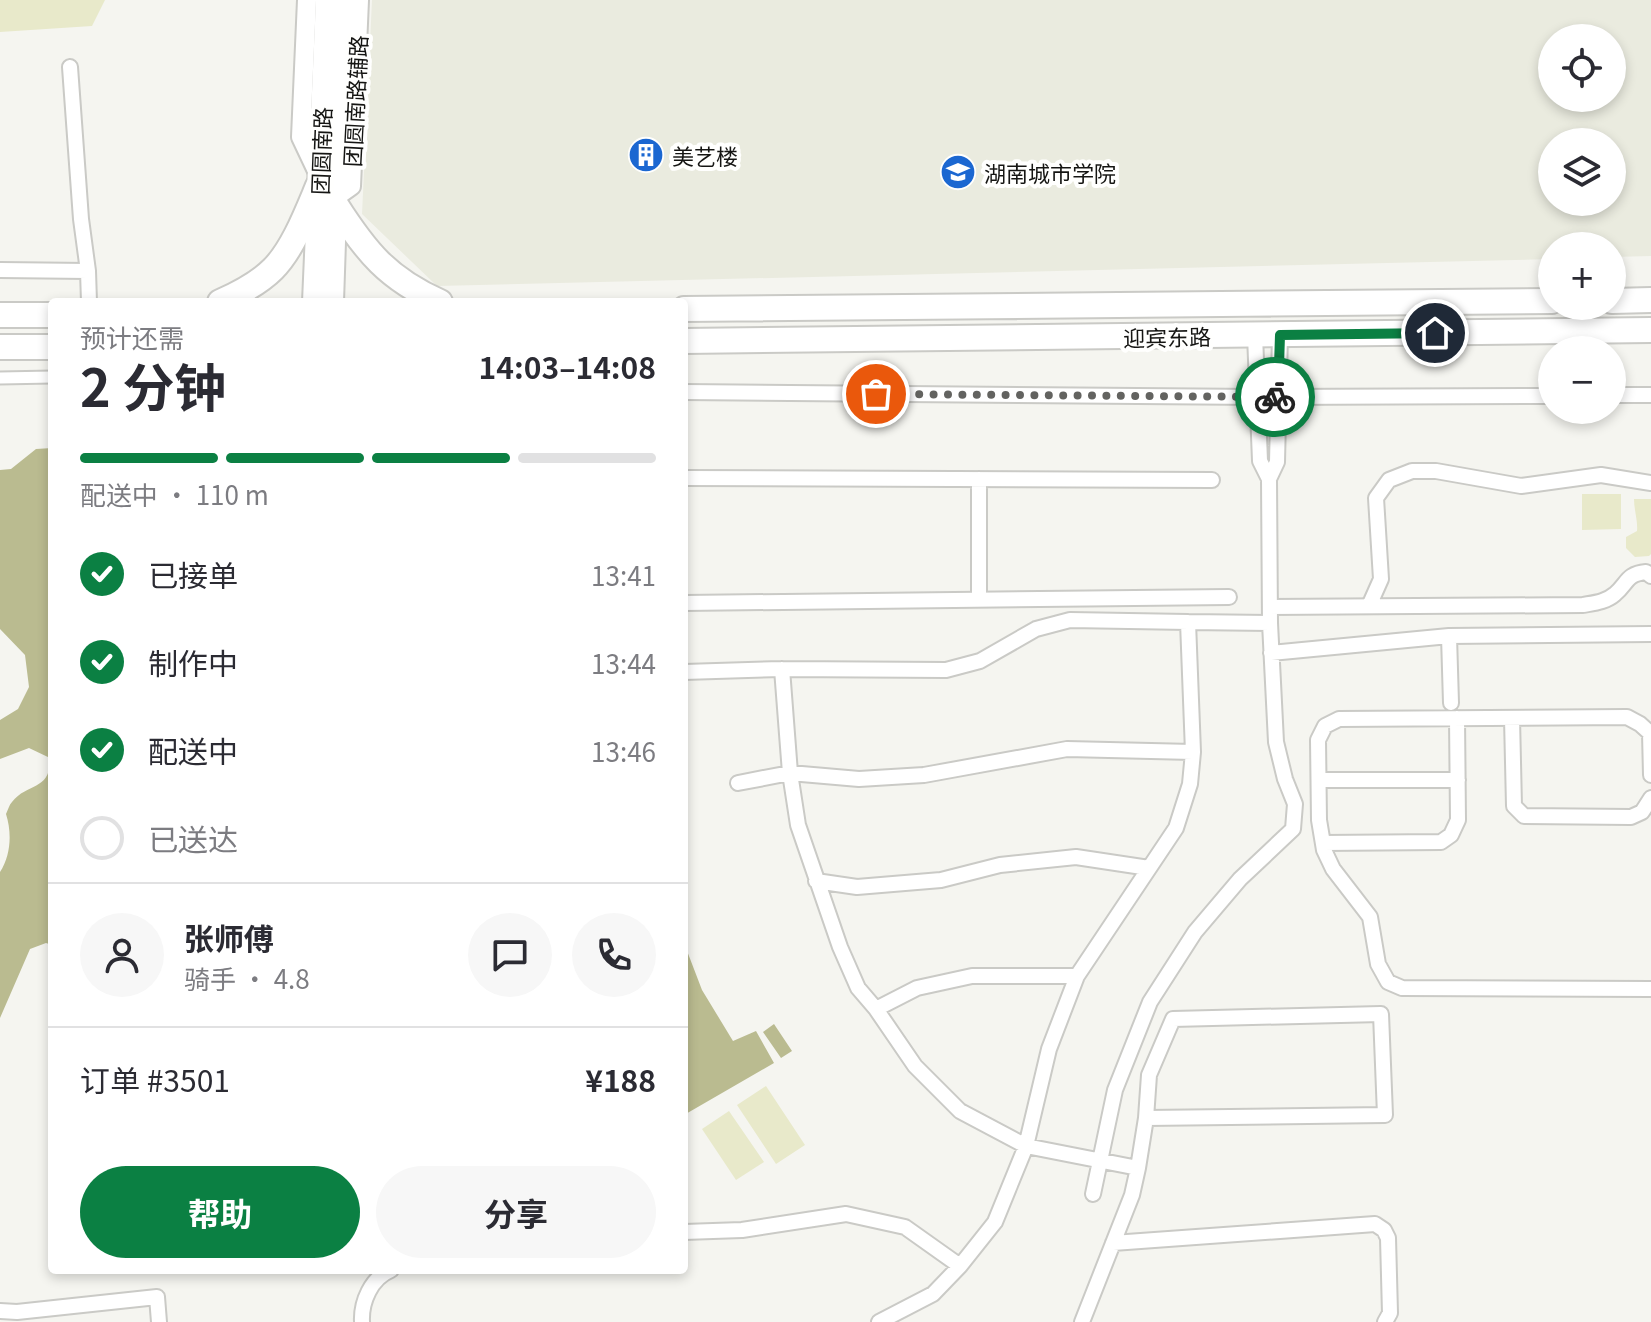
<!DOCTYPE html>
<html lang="zh">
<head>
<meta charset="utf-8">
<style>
  :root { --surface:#fff; --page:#f7f7f7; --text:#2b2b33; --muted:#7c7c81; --line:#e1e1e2; --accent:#0b8043 }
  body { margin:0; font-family:Georgia,"Noto Sans SC",serif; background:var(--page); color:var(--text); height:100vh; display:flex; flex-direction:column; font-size:30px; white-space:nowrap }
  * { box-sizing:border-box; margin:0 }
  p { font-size:26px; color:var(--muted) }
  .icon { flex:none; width:44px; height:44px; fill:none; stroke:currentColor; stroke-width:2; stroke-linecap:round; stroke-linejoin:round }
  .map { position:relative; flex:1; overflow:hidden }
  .details { position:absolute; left:48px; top:298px; width:640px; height:976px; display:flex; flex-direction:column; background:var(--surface); border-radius:8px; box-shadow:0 4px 12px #0003 }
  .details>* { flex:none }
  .buttons { position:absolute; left:1538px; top:24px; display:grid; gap:16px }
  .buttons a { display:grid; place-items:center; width:88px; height:88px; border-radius:50%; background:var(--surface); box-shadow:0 4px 12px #0003; font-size:40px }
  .pin { position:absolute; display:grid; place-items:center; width:68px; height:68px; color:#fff; margin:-34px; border:4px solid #fff; border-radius:50%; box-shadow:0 2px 8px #0007 }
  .courier { position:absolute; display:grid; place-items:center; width:80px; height:80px; margin:-40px; border:6px solid #0b8043; border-radius:50%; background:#fff; color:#222; box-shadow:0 2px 10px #0007 }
  .head em { font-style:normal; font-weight:700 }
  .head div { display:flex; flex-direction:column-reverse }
  .head { display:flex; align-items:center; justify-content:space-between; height:136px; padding:0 32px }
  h1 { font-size:52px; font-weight:700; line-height:60px }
  .bar { display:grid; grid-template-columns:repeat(4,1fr); gap:12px 8px; align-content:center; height:96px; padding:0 32px }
  .bar i { height:10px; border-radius:6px; background:var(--line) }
  .bar .current { background:var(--accent) }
  .bar p { grid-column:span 4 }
  .line { display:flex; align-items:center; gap:20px; padding:0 32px; border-top:2px solid var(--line) }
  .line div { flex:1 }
  .round { display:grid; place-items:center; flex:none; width:84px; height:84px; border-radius:42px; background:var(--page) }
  ol { padding:0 32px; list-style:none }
  li { display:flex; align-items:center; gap:24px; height:88px }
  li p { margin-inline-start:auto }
  li .icon { padding:8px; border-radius:50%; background:var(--accent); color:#fff; stroke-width:4 }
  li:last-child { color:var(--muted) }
  li i { width:44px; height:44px; border:4px solid var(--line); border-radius:50% }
  .action { display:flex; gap:16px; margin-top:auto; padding:16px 32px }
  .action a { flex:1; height:92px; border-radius:48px; background:var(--accent); color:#fff; font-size:32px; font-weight:700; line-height:92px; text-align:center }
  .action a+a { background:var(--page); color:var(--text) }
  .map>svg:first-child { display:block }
</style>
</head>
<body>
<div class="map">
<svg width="1651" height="1322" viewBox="0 0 1651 1322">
  <rect width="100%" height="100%" fill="#f5f5f0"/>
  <!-- built -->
  <path fill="#eaebdf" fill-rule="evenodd" d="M 372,0 L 1651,0 L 1651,256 L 1612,257 L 1612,246 L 1552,246 L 1552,259 L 437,286 L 362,214 ZM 1552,38 L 1612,38 L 1612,98 L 1552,98 ZM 1552,142 L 1612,142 L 1612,202 L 1552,202 Z"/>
  <!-- green -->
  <path fill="#e8e9ca" d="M 0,0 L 105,0 L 92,26 L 0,32 Z
    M 1582,494 L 1621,494 L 1621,529 L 1582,530 Z
    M 1634,499 L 1651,499 L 1651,554 L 1649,556 L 1635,557 L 1626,548 L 1626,537 L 1637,531 C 1638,521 1634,510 1634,499 Z
    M 766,1086 L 805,1145 L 776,1164 L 737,1105 Z
    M 729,1111 L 764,1162 L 736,1180 L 702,1129 Z"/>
  <!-- water -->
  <path fill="#babb90" d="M 52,448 L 52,945 L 46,943 L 30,949 L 0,1018 L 0,872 C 11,855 12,833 6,814 C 8,810 9,805 12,802 C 28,782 51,791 50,758 L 29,748 L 0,759 L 0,720 L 18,709 L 29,687 L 25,655 L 0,629 L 0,470 L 11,469 L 36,449 Z
    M 684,943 L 702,990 L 733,1041 L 756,1031 L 774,1063 L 684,1115 Z
    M 774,1024 L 792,1051 L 781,1058 L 763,1032 Z"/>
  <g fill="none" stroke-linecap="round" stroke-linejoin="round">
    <defs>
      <path id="pedestrian" d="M 0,378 L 52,377"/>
      <path id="minor" d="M 70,67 L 81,219 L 88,271 L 89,302
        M 0,270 L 88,271
        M 1255,335 L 1260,461 L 1269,479 L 1277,462 L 1280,335
        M 684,392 L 1259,397 L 1552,396
        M 1612,395 L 1651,395
        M 684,478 L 1212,480
        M 979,600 L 979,479
        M 684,603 L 1229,597
        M 1369,606 L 1381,579 L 1376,498 L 1389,480 L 1412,471 L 1436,471 L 1521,486 L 1601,475 L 1651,483
        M 1270,607 L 1583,605 C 1594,603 1606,602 1615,594 C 1628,583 1626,574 1646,572 L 1651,576
        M 1188,622 L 1270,623
        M 1449,636 L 1451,703
        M 1271,653 L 1449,636 L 1651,634
        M 782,669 L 790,773 L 798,825 L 840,947 L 858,988 L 876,1009 L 917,988 L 972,976 L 1077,976
        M 684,672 L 782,669 L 946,670 L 980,661 L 1036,629 L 1070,620 L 1188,622 L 1193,752 L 1190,784 L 1176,828 L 1077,976 L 1049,1049 L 1026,1146 L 995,1222 L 960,1266 L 933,1294 L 879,1322
        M 1512,718 L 1514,806 L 1524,816 L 1631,817 L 1642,812 L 1651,798
        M 1651,775 L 1650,733 L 1640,724 L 1627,717 L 1339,719 L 1325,726 L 1318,740 L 1319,820 L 1324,850 L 1333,869 L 1370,917 L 1378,964 L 1388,982 L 1402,988 L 1651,989
        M 1319,780 L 1458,780
        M 738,783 L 790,773 L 859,779 L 924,775 L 1067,749 L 1193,752
        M 1323,843 L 1441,842 L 1451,835 L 1458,820 L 1457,718
        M 816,881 L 857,887 L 941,880 L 1000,865 L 1076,857 L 1149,868
        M 876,1009 L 915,1066 L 960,1111 L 1026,1146 L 1138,1168 L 1146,1118 L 1149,1075 L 1173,1019 L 1381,1014 L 1385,1115 L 1146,1118
        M 1093,1194 L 1115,1090 L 1150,1002 L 1195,932 L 1240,879 L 1293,829 L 1295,804 L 1285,779 L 1276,742 L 1270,623 L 1269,479
        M 684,1232 L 742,1230 L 846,1214 L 905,1227 L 960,1266
        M 1113,1243 L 1375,1224 L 1384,1230 L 1388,1238 L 1390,1313 L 1385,1322
        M 0,1311 L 17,1312 L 157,1297 L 159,1322
        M 362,1322 C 361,1302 371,1278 391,1270
        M 1082,1322 L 1132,1195 L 1138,1168"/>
      <path id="tertiary" d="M 307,0 L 301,137 L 319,175
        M 337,196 L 351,186 L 359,0"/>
      <path id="secondary" d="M 313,302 L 326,0
        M 333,302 L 343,0"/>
      <path id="trunk" d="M 336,205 C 366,252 388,279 440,302
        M 1612,301 L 1651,300
        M 220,302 C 238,294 259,283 273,269 C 293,249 307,212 318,186
        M 684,309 L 1552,301
        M 0,315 L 52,315
        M 684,341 L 1651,330
        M 0,347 L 52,347"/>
    </defs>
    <!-- pedestrian casing -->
    <use href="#pedestrian" stroke="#cacac6" stroke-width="15"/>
    <!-- minor casing -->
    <use href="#minor" stroke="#cacac6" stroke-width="18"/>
    <!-- tertiary casing -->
    <use href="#tertiary" stroke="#cacac6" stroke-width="22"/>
    <!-- secondary casing -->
    <use href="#secondary" stroke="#cacac6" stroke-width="24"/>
    <!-- trunk casing -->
    <use href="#trunk" stroke="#cacac6" stroke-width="28"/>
    <!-- pedestrian -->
    <use href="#pedestrian" stroke="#fff" stroke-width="11"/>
    <!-- minor -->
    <use href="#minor" stroke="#fff" stroke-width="14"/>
    <!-- tertiary -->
    <use href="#tertiary" stroke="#fff" stroke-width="18"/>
    <!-- secondary -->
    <use href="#secondary" stroke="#fff" stroke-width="20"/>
    <!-- trunk -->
    <use href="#trunk" stroke="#fff" stroke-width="24"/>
  </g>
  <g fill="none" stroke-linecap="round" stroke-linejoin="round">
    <!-- done -->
    <path stroke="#636360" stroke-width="8" stroke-dasharray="0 14.4" d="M 876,394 L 1275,397"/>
    <!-- route -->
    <path stroke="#0b8043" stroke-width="10" d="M 1275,397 L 1278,397 L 1280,335 L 1435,333"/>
  </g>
  <!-- icons -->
  <defs>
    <symbol id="building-disc" viewBox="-11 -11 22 22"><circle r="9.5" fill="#1b67d1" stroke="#fffffe"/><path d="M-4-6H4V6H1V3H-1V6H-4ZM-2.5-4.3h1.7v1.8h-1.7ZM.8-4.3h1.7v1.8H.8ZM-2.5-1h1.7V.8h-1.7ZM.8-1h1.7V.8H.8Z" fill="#fff"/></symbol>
    <symbol id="university-disc" viewBox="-11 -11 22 22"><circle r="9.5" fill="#1b67d1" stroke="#fffffe"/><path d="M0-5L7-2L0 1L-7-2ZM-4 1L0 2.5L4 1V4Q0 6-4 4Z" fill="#fff"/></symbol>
  </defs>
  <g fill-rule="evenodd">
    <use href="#building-disc" x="626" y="135" width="40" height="40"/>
    <use href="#university-disc" x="938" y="152" width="40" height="40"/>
  </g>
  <g text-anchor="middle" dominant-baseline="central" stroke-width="8" stroke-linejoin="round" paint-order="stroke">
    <!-- street labels -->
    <g font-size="22" fill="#151513" stroke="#fffffe">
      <text transform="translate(354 101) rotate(-87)">团圆南路辅路</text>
      <text transform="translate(320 151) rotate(-88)">团圆南路</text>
      <text transform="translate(1167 336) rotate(-1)">迎宾东路</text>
    </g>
    <!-- poi labels -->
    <g font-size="22" fill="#151513" stroke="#fffffe" text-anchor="start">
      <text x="672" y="155">美艺楼</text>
      <text x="984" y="172">湖南城市学院</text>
    </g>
  </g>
</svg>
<div class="buttons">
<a><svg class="icon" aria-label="locate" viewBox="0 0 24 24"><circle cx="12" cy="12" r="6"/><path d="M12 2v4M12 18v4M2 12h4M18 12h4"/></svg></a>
<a><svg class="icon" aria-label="layers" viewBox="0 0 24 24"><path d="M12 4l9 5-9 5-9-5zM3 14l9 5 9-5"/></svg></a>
<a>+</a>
<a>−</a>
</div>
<div class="pin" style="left:876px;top:394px;background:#ea580c"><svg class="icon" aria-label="bag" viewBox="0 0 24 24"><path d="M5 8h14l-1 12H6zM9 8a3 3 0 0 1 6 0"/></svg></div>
<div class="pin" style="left:1435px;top:333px;background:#1f2937"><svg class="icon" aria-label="home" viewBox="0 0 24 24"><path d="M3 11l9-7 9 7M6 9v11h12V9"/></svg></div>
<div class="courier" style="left:1275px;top:397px"><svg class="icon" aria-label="bike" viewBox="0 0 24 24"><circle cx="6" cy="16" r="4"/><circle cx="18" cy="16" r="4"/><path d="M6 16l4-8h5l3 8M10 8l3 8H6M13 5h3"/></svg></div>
<section class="details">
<div class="head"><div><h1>2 分钟</h1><p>预计还需</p></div><em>14:03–14:08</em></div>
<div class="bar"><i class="current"></i><i class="current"></i><i class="current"></i><i></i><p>配送中 · 110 m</p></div>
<ol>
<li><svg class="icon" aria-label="check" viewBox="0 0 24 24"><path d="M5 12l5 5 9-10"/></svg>已接单<p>13:41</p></li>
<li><svg class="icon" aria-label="check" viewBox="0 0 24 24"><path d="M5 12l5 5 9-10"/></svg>制作中<p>13:44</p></li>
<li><svg class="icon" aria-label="check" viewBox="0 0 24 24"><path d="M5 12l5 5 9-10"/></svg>配送中<p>13:46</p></li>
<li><i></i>已送达</li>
</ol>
<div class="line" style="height:144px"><a class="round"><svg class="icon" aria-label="person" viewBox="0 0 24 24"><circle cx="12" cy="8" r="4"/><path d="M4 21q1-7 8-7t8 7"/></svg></a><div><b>张师傅</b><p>骑手 · 4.8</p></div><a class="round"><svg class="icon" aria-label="chat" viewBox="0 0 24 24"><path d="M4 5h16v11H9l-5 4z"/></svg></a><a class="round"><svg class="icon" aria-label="phone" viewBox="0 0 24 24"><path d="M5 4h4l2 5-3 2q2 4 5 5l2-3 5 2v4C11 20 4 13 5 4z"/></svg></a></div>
<div class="line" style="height:104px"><div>订单 #3501</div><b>¥188</b></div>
<div class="action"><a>帮助</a><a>分享</a></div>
</section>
</div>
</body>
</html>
